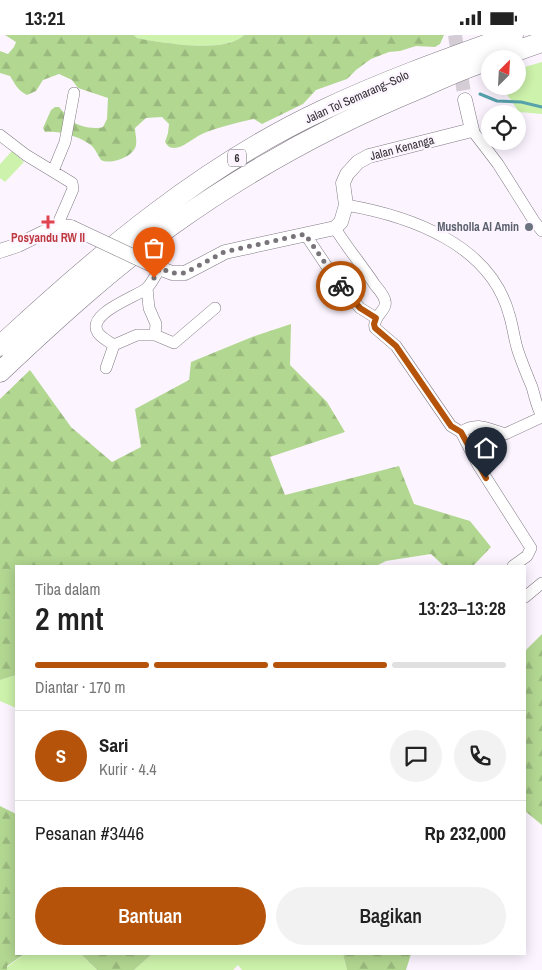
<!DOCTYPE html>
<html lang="id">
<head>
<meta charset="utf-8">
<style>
  :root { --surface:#fff; --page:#f2f2f2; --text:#222; --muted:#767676; --line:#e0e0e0; --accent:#b45309 }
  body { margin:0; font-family:"Archivo Narrow",sans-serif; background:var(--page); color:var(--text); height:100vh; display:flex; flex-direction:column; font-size:19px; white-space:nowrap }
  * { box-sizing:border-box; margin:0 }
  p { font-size:16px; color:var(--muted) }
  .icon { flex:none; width:28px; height:28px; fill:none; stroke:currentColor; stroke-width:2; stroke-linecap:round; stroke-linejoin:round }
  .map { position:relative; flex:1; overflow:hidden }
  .details { position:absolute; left:15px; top:530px; width:511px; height:390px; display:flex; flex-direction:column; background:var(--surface); border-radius:0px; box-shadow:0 2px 12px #0003 }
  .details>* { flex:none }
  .needle { width:32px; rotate:24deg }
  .tools { position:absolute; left:481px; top:15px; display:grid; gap:10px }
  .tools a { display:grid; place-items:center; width:45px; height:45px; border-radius:50%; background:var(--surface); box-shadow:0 2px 12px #0003; font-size:25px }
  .pin { position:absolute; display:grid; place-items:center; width:42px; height:42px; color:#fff; margin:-51px -21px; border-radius:50% 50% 50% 0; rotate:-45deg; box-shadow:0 0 5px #0007 }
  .pin .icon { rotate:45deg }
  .courier { position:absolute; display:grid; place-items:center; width:50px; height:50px; margin:-25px; border:4px solid #b45309; border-radius:50%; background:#fff; color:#222; box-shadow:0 1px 6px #0007 }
  .summary em { font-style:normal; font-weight:600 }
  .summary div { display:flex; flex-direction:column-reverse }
  .summary { display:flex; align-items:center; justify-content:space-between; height:85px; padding:0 20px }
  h1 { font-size:32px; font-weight:600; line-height:38px }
  .bar { display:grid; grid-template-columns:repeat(4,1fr); gap:8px 5px; align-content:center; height:60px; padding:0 20px }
  .bar i { height:6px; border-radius:4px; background:var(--line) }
  .bar .on { background:var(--accent) }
  .bar p { grid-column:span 4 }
  .line { display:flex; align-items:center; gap:12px; padding:0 20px; border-top:1px solid var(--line) }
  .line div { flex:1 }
  .round { display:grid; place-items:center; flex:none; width:52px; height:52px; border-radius:26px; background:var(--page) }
  .button { display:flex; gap:10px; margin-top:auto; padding:10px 20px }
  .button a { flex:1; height:58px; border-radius:30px; background:var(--accent); color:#fff; font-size:20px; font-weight:600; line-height:58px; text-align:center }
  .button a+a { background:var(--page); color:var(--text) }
  .status { display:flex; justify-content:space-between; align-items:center; height:35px; padding:0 25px; background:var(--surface); direction:ltr }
  .status svg { height:14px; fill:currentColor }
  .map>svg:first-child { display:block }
</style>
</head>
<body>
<div class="status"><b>13:21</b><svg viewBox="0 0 49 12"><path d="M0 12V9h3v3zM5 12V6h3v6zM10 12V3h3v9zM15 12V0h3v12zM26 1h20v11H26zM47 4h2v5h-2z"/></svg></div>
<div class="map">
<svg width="542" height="935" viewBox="0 0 542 935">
  <defs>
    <pattern id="forest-firs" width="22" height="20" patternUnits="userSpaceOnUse" patternTransform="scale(1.25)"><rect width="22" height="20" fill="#b2d791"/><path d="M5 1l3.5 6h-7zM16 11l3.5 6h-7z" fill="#9ab97e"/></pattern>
  </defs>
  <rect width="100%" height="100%" fill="#fcf5ff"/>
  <!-- green -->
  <path fill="#cdf2ab" d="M 134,0 L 244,0 C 226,19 160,8 137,3 Z
    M 542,27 L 542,79 L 519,77 L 501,51 L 518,51 L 518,34 Z
    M 12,116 L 24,127 L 5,147 L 0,143 L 0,129 Z
    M 16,640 L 16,673 L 0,666 L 0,645 Z
    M 24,919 L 81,919 L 97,935 L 7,935 L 7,932 Z
    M 152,919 L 343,919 L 347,935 L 242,935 L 238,930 L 233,935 L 134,935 Z"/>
  <!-- forest -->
  <path fill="url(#forest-firs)" d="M 5,0 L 134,0 L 137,3 C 161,8 226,19 244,0 L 444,0 L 440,9 L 435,12 L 416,11 L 400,16 L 389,17 L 371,24 L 356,35 L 347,44 L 316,55 L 303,69 L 262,89 L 254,84 C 239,87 215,93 202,99 C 193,103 183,113 174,113 C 169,113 167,110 165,107 L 168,98 L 169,89 L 162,82 L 146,83 L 135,93 C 135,98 137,104 136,110 C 134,122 111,130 101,125 C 98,121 96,115 92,111 C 82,102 59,95 45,97 L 43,93 L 51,75 L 55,72 L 59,72 C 63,76 66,81 70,85 C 77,91 94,95 103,92 L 107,84 L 108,63 L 78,53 L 72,45 L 59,39 L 43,45 L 36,56 L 27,60 C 18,56 15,49 10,41 L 0,38 L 0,16 L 8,19 L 14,12 L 16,7 Z
    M 291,289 L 290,330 L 327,367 L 345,397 L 270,422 L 285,460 L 399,431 L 414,469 L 470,486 L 491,512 L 473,531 L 444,531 L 431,519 L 386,526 L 376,531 L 16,531 L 16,640 L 0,645 L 0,364 L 30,335 L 71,392 L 112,427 L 141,412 L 135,374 L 189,345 L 191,327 L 252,302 Z
    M 542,599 L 542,790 L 525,776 L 525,616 Z
    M 0,771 L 16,779 L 16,919 L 24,919 L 7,931 L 7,935 L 0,935 Z
    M 81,919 L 152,919 L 134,935 L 97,935 Z
    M 343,919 L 411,919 L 406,935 L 347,935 Z"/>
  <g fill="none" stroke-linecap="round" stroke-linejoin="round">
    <!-- stream -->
    <path stroke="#56a2ad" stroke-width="3" d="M 480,59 L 497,66 L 521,67 L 542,72"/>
    <!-- tertiary-tunnel -->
    <path stroke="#d4cdd6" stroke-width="14" stroke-dasharray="14 7" stroke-linecap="butt" d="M 455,0 L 465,65"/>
    <defs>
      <path id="minor" d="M 472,95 L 498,129 L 534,186 L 542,196
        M 0,100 L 26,120 L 72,148 L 73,154 L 57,191
        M 53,136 L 65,107 L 74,58
        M 346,170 C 410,181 490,209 509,279 C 513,291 514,304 518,316 C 522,328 527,340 532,352 C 535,362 537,373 542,381
        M 335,193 C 347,213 362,230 375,250 C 379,255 384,260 385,266 C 388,275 372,281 375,293 L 396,311 L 451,391 L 461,397 C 478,386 488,394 505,399 L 542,382
        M 305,199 L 338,248 L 360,273 L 376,283
        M 155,300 L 174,308 L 215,273
        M 114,310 C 109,307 102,303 98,298 C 85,278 139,261 147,253 C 152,248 156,239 160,233
        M 106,333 L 114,310 L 137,300 L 155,300 L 156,289 L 149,273 L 147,253
        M 461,397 L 478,430 L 531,513 L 527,521 L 513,531
        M 525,562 L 542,548"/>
      <path id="tertiary" d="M 0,216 L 18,210 L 57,191 L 71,192
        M 154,231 L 172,238 L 185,238 L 225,217 L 335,193 L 341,187 L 346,170 L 343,148 L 347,139 L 358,127 L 369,121 L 472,95 L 465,65"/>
      <path id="motorway" d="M 493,24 L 542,7
        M 0,311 C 98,220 201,132 323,75 C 384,46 449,23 513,0
        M 0,337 C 55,285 111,234 172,190 C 250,134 335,88 423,52 C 445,42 467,32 490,25"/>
    </defs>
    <!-- minor casing -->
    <use href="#minor" stroke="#807983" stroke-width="12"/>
    <!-- tertiary casing -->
    <use href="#tertiary" stroke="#807983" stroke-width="15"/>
    <!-- motorway casing -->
    <use href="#motorway" stroke="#807983" stroke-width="21"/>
    <!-- minor -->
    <use href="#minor" stroke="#fff" stroke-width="11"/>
    <!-- tertiary -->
    <use href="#tertiary" stroke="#fff" stroke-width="14"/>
    <!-- motorway -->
    <use href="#motorway" stroke="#fff" stroke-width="20"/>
    <defs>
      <path id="tertiary-bridge" d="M 71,192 L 154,231"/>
    </defs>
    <!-- tertiary-bridge casing -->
    <use href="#tertiary-bridge" stroke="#807983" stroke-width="15" stroke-linecap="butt"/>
    <!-- tertiary-bridge -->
    <use href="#tertiary-bridge" stroke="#fff" stroke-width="14"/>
  </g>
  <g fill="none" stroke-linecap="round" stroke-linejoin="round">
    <!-- done -->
    <path stroke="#79747a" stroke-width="5" stroke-dasharray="0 9" d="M 154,243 L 160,233 L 172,238 L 185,238 L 224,217 L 305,199 L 341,251"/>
    <!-- route -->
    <path stroke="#b45309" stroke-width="6" d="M 341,251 L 360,273 L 376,283 L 374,289 L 375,293 L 396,311 L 451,391 L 461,397 L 486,443"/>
  </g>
  <!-- markers -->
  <path fill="#e0444e" stroke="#fcf5ff" stroke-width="2" d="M45.5 179.5h5v5h5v5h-5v5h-5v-5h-5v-5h5z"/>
  <circle fill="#6b7280" stroke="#fcf5ff" stroke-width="2" cx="529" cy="192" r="5"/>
  <g text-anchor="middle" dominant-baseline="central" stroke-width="4.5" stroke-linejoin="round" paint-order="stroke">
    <!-- shield labels -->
    <rect fill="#fcf5ff" stroke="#6f6a70" stroke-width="1" x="228" y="114.5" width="18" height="17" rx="4"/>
    <g font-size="11" font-weight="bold" fill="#322f33">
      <text x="237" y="123">6</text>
    </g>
    <!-- street labels -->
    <g font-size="12" fill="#322f33" stroke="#fcf5ff">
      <text transform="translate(357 62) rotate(-24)">Jalan Tol Semarang–Solo</text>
      <text transform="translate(402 113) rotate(-15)">Jalan Kenanga</text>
    </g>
    <!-- worship labels -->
    <g font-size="12" font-weight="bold" fill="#5b616d" stroke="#fcf5ff" text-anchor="end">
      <text x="519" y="192">Musholla Al Amin</text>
    </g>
    <!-- health labels -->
    <g font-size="12" font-weight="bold" fill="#be3a42" stroke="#fcf5ff">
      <text x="48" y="203">Posyandu RW II</text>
    </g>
  </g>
</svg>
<div class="tools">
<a><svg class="needle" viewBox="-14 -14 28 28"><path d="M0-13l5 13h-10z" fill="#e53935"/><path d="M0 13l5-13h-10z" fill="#767676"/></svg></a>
<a><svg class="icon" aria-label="locate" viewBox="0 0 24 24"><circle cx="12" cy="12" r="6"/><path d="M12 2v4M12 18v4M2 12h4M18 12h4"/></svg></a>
</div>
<div class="pin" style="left:154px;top:243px;background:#ea580c"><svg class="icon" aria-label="bag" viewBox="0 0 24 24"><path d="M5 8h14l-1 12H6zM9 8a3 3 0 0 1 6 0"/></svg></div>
<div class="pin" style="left:486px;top:443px;background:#1f2937"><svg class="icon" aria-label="home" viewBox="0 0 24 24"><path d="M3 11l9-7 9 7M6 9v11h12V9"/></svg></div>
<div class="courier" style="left:341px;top:251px"><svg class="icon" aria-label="bike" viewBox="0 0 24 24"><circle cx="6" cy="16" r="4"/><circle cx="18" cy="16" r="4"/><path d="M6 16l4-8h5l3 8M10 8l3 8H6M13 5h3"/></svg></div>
<section class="details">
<div class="summary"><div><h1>2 mnt</h1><p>Tiba dalam</p></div><em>13:23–13:28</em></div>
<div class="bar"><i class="on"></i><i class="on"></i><i class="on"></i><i></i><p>Diantar · 170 m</p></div>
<div class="line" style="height:90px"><b class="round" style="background:var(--accent);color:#fff">S</b><div><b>Sari</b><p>Kurir · 4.4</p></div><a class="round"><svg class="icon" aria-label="chat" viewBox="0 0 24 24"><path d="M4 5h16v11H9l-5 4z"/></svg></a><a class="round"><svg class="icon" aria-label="phone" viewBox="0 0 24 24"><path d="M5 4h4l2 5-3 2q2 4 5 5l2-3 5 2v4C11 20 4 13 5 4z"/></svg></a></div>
<div class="line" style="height:65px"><div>Pesanan #3446</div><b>Rp 232,000</b></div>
<div class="button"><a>Bantuan</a><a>Bagikan</a></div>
</section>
</div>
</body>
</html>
